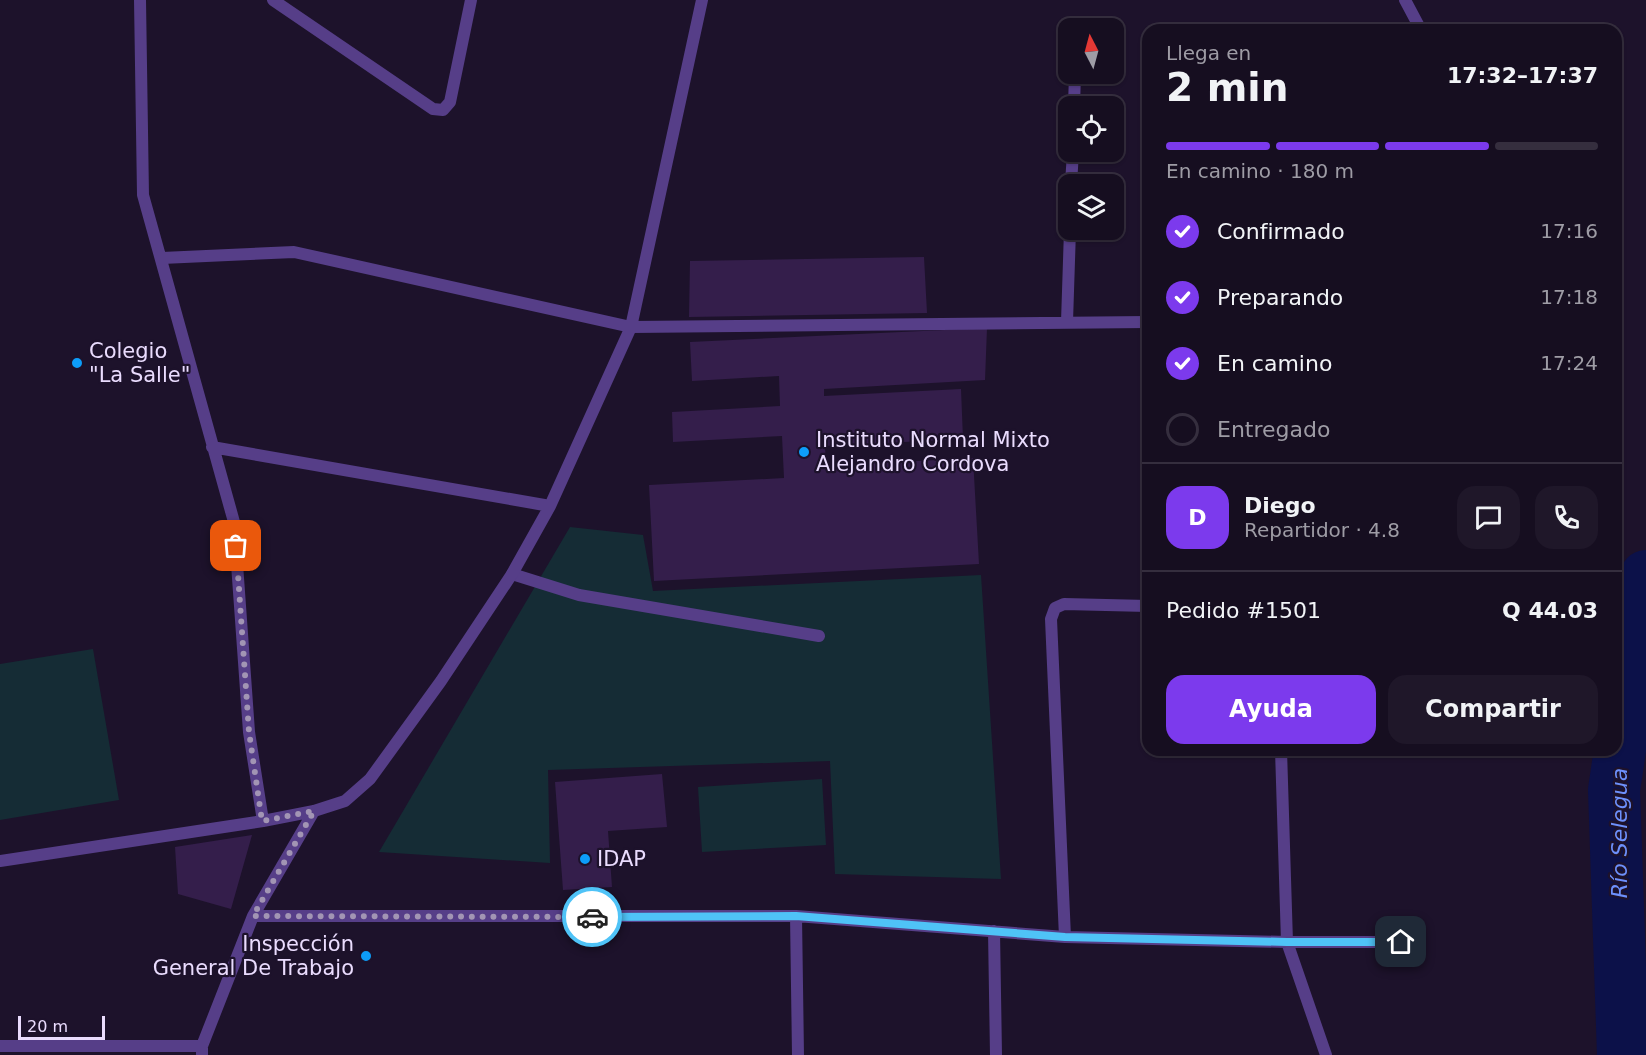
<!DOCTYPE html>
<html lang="es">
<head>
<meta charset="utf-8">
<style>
  :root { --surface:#160e20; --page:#1f1729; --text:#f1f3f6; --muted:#9e9ca5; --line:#352e3e; --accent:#7c3aed }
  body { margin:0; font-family:"DejaVu Sans",sans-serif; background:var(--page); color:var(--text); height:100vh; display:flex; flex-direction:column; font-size:22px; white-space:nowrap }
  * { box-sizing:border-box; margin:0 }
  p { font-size:20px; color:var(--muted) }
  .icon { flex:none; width:33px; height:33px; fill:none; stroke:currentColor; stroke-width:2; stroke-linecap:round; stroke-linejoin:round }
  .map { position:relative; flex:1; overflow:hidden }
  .panel { position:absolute; left:1142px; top:24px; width:480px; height:732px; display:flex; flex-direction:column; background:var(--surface); border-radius:18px; box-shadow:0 2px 4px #0004,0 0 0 2px var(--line) }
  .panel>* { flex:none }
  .needle { width:39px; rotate:354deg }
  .tools { position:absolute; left:1058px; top:18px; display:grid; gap:12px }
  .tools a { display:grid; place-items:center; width:66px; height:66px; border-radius:12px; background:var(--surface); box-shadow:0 2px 4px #0004,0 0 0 2px var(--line); font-size:30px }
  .scale { position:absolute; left:18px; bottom:15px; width:87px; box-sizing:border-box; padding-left:6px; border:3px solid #eadcfe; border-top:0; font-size:16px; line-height:21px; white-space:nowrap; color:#eadcfe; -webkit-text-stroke:4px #1d122b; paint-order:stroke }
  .pin { position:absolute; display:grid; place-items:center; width:51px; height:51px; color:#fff; margin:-26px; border-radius:12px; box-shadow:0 3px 9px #0006 }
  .courier { position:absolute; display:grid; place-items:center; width:60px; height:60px; margin:-30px; border:4px solid #4fc3f7; border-radius:50%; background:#fff; color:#222; box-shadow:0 2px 8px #0007 }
  .summary em { font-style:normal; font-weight:700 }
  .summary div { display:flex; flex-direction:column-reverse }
  .summary { display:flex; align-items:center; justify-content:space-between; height:102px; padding:0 24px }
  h1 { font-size:39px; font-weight:700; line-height:45px }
  .bar { display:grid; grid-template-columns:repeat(4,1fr); gap:9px 6px; align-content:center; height:72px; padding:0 24px }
  .bar i { height:8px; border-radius:4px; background:var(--line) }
  .bar .current { background:var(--accent) }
  .bar p { grid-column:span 4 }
  .line { display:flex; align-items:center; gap:15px; padding:0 24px; border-top:2px solid var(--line) }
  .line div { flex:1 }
  .round { display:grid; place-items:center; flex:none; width:63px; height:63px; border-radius:18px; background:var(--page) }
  ol { padding:0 24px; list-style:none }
  li { display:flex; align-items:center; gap:18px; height:66px }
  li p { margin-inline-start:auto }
  li .icon { padding:6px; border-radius:50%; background:var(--accent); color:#fff; stroke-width:4 }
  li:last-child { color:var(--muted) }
  li i { width:33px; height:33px; border:3px solid var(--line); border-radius:50% }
  .action { display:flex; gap:12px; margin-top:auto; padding:12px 24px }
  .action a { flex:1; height:69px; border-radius:18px; background:var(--accent); color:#fff; font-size:24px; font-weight:700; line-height:69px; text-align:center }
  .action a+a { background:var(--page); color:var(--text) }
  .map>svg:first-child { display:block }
</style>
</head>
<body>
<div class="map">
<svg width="1646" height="1055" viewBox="0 0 1646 1055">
  <rect width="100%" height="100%" fill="#1d122b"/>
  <!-- green -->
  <path fill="#152c35" d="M 570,527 L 643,535 L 653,591 L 981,575 L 1001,879 L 835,874 L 830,761 L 548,770 L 550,863 L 379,852 Z
    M 93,649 L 119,800 L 0,820 L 0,664 Z
    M 822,779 L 826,845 L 702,852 L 698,787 Z"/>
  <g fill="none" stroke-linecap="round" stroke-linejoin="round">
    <!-- river -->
    <path stroke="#0c1149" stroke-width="52" d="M 1623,1055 L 1614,790 L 1646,576"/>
  </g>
  <!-- building -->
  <path fill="#341e4b" d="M 924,257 L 927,313 L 689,317 L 690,261 Z
    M 987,328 L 985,380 L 824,389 L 824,396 L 961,389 L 963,439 L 825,446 L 826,466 L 973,458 L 979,564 L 654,581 L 649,485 L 784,478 L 782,436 L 673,442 L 672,412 L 780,406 L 779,376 L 692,381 L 690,342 Z
    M 662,774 L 667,827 L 608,831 L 612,887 L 563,890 L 555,782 Z
    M 252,835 L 231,909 L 178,894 L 175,847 Z"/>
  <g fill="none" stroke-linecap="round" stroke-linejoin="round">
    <!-- lane -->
    <path stroke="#563e88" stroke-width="12" d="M 512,574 L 579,595 L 819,636"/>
    <!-- street -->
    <path stroke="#563e88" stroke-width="12" d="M 140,0 L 143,195 L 234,522 L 249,732 L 263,821
      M 273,0 L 433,109 L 443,110 L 450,102 L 471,0
      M 1405,0 L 1421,30
      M 1077,28 L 1077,22
      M 1074,106 L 1075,74
      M 1071,184 L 1073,152
      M 162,258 L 294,252 L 631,327 L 1148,322
      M 1067,322 L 1070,230
      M 212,447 L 550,506
      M 1281,750 L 1287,942 L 1326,1055
      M 0,861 L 263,821 L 314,811 L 345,801 L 370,779 L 441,681 L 512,574 L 550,506 L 631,327 L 702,0
      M 253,916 L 796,916 L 1065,937 L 1287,942 L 1401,942
      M 796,916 L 798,1055
      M 994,931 L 996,1055
      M 1065,937 L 1051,619 L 1055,608 L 1064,604 L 1148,606
      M 0,1046 L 202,1046
      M 202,1055 L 202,1046 L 253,916 L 314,811"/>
  </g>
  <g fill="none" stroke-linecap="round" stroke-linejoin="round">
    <!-- done -->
    <path stroke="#a295b4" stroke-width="6" stroke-dasharray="0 10.8" d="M 236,546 L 249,732 L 262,821 L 314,811 L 253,916 L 592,917"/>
    <!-- route -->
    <path stroke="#4fc3f7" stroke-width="8" d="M 592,917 L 796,916 L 1065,937 L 1287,942 L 1401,942"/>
  </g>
  <!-- markers -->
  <g fill="#0d9df9" stroke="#1d122b" stroke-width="2">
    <circle cx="77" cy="363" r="6"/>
    <circle cx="804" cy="452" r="6"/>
    <circle cx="585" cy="859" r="6"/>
    <circle cx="366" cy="956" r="6"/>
  </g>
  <g text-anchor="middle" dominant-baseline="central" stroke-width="4.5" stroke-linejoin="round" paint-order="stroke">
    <!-- poi labels -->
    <g font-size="21" fill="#eadcfe" stroke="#1d122b" text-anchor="start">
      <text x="89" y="351">Colegio<tspan x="89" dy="24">"La Salle"</tspan></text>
      <text x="816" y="440">Instituto Normal Mixto<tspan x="816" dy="24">Alejandro Cordova</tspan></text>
      <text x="597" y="859">IDAP</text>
      <text x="354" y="944" text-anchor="end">Inspección<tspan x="354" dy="24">General De Trabajo</tspan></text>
    </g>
    <!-- water labels -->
    <g font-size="22" font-style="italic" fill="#6d90fc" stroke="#1d122b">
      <text transform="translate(1619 833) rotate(-90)">Río Selegua</text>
    </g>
  </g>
</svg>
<div class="tools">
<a><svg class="needle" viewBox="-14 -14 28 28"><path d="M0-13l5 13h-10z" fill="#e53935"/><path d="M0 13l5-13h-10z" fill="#9e9ca5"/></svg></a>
<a><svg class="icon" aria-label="locate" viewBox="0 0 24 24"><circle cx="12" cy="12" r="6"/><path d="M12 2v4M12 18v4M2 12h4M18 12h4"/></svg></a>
<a><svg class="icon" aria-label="layers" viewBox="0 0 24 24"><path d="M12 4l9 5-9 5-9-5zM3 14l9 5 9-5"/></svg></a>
</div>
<div class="scale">20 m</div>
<div class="pin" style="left:236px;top:546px;background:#ea580c"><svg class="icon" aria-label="bag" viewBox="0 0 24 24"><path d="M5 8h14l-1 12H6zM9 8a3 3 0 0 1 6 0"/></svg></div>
<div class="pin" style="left:1401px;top:942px;background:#1f2937"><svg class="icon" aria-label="home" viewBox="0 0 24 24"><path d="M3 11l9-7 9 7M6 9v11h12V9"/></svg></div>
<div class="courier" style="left:592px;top:917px"><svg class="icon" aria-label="car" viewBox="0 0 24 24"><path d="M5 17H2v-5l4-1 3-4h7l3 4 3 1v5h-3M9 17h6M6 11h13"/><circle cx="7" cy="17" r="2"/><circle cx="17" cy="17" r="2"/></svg></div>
<section class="panel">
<div class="summary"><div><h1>2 min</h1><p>Llega en</p></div><em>17:32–17:37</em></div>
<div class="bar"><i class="current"></i><i class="current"></i><i class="current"></i><i></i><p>En camino · 180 m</p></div>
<ol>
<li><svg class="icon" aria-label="check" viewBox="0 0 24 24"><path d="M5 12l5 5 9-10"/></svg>Confirmado<p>17:16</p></li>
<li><svg class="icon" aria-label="check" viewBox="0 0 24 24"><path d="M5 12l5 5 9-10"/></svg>Preparando<p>17:18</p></li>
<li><svg class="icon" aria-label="check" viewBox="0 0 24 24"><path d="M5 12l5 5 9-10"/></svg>En camino<p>17:24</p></li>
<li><i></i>Entregado</li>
</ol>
<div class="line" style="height:108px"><b class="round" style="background:var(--accent);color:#fff">D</b><div><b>Diego</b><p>Repartidor · 4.8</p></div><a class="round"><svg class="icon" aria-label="chat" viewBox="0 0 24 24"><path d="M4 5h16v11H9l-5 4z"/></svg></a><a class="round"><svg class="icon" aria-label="phone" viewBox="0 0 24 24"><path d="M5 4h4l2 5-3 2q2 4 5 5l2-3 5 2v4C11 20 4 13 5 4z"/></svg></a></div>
<div class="line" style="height:78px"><div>Pedido #1501</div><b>Q 44.03</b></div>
<div class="action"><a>Ayuda</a><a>Compartir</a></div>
</section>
</div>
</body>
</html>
